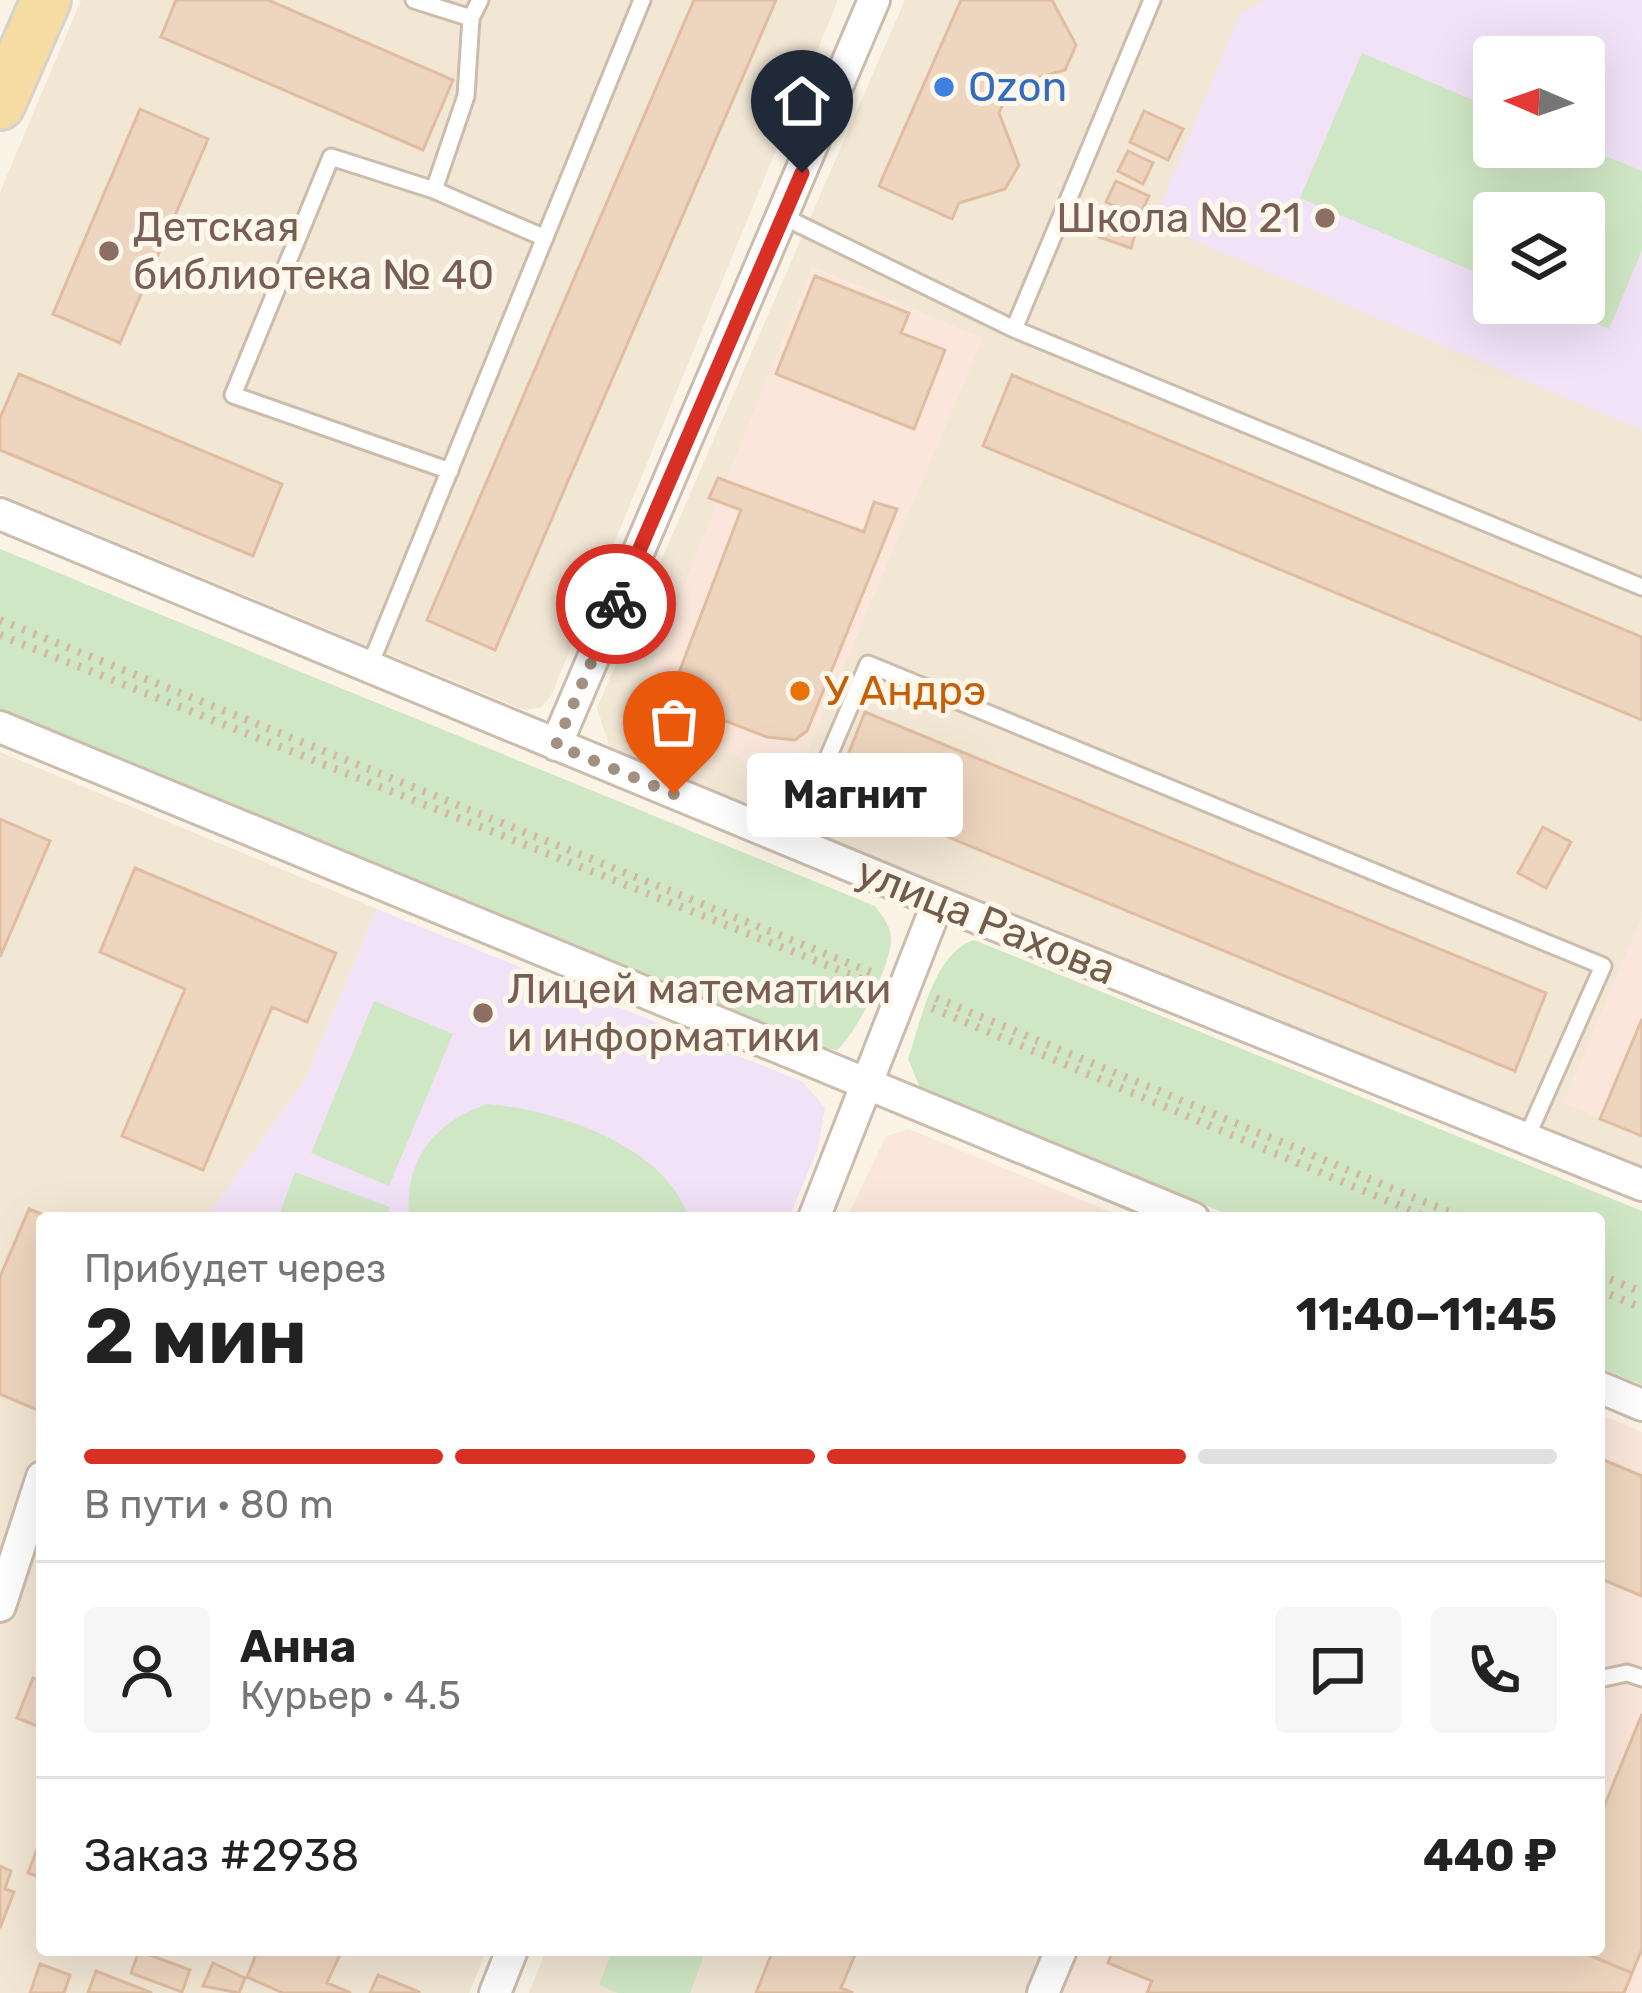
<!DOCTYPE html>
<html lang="ru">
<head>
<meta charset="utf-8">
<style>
  :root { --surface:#fff; --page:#f6f6f6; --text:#222; --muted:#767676; --line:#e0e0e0; --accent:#d93025 }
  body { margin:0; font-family:Rubik,sans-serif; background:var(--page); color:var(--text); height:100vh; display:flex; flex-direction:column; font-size:45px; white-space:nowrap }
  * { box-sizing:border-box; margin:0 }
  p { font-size:39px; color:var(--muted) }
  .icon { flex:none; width:66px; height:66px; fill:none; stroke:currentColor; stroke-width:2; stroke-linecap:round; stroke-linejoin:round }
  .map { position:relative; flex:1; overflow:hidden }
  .details { position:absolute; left:36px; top:1212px; width:1569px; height:744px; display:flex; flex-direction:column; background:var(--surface); border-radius:12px; box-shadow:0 12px 48px #0002 }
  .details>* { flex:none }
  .needle { width:78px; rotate:272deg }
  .controls { position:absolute; left:1473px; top:36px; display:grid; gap:24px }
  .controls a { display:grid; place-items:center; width:132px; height:132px; border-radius:12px; background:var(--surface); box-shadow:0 12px 48px #0002; font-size:60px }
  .pin { position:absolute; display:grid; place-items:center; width:102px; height:102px; color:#fff; margin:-123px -51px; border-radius:50% 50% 50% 0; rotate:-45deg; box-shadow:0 0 12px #0007 }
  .pin .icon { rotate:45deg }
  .courier { position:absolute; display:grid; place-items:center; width:120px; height:120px; margin:-60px; border:9px solid #d93025; border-radius:50%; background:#fff; color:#222; box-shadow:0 3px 15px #0007 }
  .bubble { position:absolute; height:84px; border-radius:12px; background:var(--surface); box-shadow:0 12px 48px #0002; font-size:39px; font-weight:700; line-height:84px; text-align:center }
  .head em { font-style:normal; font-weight:700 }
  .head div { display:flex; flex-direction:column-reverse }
  .head { display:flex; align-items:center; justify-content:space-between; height:204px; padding:0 48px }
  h1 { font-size:78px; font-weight:700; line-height:90px }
  .bar { display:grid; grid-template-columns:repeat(4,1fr); gap:18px 12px; align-content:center; height:144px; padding:0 48px }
  .bar i { height:15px; border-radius:9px; background:var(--line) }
  .bar .on { background:var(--accent) }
  .bar p { grid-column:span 4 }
  .line { display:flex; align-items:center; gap:30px; padding:0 48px; border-top:3px solid var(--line) }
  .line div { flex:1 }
  .round { display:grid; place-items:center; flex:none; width:126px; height:126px; border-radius:12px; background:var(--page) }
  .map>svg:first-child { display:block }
</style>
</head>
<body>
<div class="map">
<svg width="1642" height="1993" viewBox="0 0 1642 1993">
  <rect width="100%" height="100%" fill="#fbf4e6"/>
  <!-- residential -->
  <path fill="#f2e6d4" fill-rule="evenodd" d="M 81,0 L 838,0 L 551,696 L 540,708 L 524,710 L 0,494 L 0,192 Z
    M 905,0 L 1642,0 L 1642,1166 L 611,751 L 597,708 ZM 1494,57 L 1584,57 L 1584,147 L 1494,147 ZM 1494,213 L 1584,213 L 1584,303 L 1494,303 Z
    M 0,752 L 377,909 L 305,1080 L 206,1218 L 42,1218 L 42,1950 L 487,1950 L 469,1993 L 0,1993 Z
    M 546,1950 L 1051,1950 L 1034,1993 L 529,1993 Z"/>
  <!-- commercial -->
  <path fill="#fae6da" d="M 812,266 L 983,338 L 795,782 L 632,714 Z
    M 1642,916 L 1642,1136 L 1563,1103 Z
    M 909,1129 L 1125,1218 L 847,1218 L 886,1136 Z
    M 1599,1414 L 1642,1432 L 1642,1993 L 1061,1993 L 1078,1950 L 1599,1950 Z"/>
  <!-- education -->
  <path fill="#f1e2f7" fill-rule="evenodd" d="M 1265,0 L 1642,0 L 1642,430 L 1153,223 L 1240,14 ZM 1494,57 L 1584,57 L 1584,147 L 1494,147 ZM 1494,213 L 1584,213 L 1584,303 L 1494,303 Z
    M 377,909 L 803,1082 L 825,1108 L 818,1148 L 789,1218 L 206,1218 L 305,1080 Z"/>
  <!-- green -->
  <path fill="#d0e7c5" d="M 1362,53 L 1494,109 L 1494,147 L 1584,147 L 1642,171 L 1642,250 L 1609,329 L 1548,303 L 1584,303 L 1584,213 L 1494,213 L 1494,280 L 1300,198 Z
    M 0,549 L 875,906 C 883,917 891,926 891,940 C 891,965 856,1034 837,1050 L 819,1047 L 0,710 Z
    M 974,940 L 1642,1211 L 1642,1385 L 1599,1367 L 1599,1218 L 1236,1218 L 920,1088 L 908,1059 C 921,1022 933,953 974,940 Z
    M 374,1001 L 453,1034 L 389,1186 L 311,1153 Z
    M 488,1104 C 558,1110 666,1146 689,1218 L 409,1218 C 404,1161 434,1121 488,1104 Z
    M 295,1172 L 390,1207 L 386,1218 L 278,1218 Z
    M 612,1950 L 706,1950 L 690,1993 L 618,1993 L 599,1985 Z"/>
  <!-- building -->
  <path fill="#eed5bf" stroke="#e0bda0" stroke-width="3" d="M 176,0 L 268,0 L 453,80 L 423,150 L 161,37 Z
    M 694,0 L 776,0 L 495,650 L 427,620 Z
    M 961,0 L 1052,0 L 1076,45 L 1065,70 L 1011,85 L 999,113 L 1019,165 L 1005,189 L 959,203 L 952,219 L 879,186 Z
    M 140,109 L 208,139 L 120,343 L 53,314 Z
    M 1144,111 L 1183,129 L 1168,160 L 1130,142 Z
    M 1128,151 L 1153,163 L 1143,184 L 1118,171 Z
    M 1116,181 L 1149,196 L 1139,217 L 1106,202 Z
    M 1107,214 L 1138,225 L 1131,248 L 1099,237 Z
    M 815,276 L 909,313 L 901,333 L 945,350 L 914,429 L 776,374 Z
    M 19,374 L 282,484 L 253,556 L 0,450 L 0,418 Z
    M 1012,375 L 1642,637 L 1642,720 L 983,446 Z
    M 718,478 L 864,532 L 874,502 L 897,509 L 807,731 L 795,740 L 767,737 L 669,699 L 741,510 L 709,498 Z
    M 865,712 L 1546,993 L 1515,1071 L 834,790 Z
    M 0,819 L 50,841 L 0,957 Z
    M 1543,827 L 1571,842 L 1546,888 L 1518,873 Z
    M 135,868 L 336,953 L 307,1022 L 272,1007 L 203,1170 L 122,1136 L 185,989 L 100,952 Z
    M 1642,1019 L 1642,1136 L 1600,1119 Z
    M 29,1209 L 51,1218 L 42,1218 L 42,1412 L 0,1394 L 0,1277 Z
    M 1599,1458 L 1642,1476 L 1642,1596 L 1599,1578 Z
    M 33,1678 L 42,1682 L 42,1728 L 17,1718 Z
    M 1642,1714 L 1642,1949 L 1632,1973 L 1577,1950 L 1599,1950 L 1599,1819 Z
    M 42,1836 L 42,1878 L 28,1873 Z
    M 0,1866 L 11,1871 L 5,1889 L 14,1892 L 0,1928 Z
    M 258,1950 L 342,1950 L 327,1983 L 351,1993 L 283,1993 L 247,1977 Z
    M 773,1950 L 857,1950 L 841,1988 L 853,1993 L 756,1993 Z
    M 1113,1950 L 1577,1950 L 1632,1973 L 1624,1993 L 1147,1993 L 1152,1981 L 1108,1963 Z
    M 139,1951 L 190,1970 L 182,1992 L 131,1973 Z
    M 213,1963 L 245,1978 L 239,1993 L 203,1986 Z
    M 40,1964 L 70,1975 L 64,1993 L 30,1993 Z
    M 96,1971 L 152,1993 L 88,1993 Z
    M 378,1975 L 419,1992 L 419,1993 L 370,1993 Z"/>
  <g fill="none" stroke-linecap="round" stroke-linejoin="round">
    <defs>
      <path id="lane" d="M 414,0 L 471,18
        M 434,190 L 466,96 L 471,18 L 480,0
        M 784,217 L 1014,329 L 1152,0
        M 1014,329 L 1642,587
        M 450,471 L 233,395 L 331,157 L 434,190 L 545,238
        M 370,665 L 642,0
        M 792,842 L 868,664 L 1603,966 L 1526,1139
        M 1599,1679 L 1627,1673 L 1642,1678"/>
      <path id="street" d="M 0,514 L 938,902 L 1642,1185
        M 0,727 L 1193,1218
        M 556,745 L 874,0
        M 814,1218 L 938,902
        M 1599,1387 L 1642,1405
        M 0,1606 L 42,1477
        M 495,1993 L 512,1950
        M 1043,1993 L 1061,1950"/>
      <path id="primary" d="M 0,105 L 46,0"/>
    </defs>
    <!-- lane casing -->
    <use href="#lane" stroke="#ccbcad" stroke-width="21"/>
    <!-- street casing -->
    <use href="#street" stroke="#ccbcad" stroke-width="36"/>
    <!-- primary casing -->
    <use href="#primary" stroke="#d8d1cd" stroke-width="54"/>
    <!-- path -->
    <path stroke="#d3b9a2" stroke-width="8" stroke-dasharray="3 9" stroke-linecap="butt" d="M 0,620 L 878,975
      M 0,635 L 874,984
      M 936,998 L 1463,1218
      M 932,1008 L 1428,1218
      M 1599,1275 L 1642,1292
      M 1599,1290 L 1642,1308"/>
    <!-- lane -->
    <use href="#lane" stroke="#fff" stroke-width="15"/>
    <!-- street -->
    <use href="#street" stroke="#fff" stroke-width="30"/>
    <!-- primary -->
    <use href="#primary" stroke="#f5dca2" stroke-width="48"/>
  </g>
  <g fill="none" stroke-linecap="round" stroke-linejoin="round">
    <!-- done -->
    <path stroke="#a29182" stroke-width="12" stroke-dasharray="0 21.6" d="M 616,604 L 556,745 L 674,794"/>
    <!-- route -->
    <path stroke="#d93025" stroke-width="15" d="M 616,604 L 802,173"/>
  </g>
  <!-- markers -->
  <circle fill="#3f7fe0" stroke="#fef8ec" stroke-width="4.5" cx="944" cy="87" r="12"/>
  <g fill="#8d6e63" stroke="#fef8ec" stroke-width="4.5">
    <circle cx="1325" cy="218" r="12"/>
    <circle cx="109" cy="251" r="12"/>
    <circle cx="483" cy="1013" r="12"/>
  </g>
  <circle fill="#e8710a" stroke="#fef8ec" stroke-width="4.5" cx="800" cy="691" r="12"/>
  <g text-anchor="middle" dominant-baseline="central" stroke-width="10" stroke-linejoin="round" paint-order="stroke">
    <!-- shop labels -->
    <g font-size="42" fill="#366cbe" stroke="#fef8ec" text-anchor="start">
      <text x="968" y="87">Ozon</text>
    </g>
    <!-- education labels -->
    <g font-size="42" fill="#785e54" stroke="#fef8ec" text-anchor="start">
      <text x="1301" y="218" text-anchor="end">Школа № 21</text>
      <text x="133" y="227">Детская<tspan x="133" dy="48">библиотека № 40</tspan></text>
      <text x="507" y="989">Лицей математики<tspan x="507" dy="48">и информатики</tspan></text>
    </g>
    <!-- food labels -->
    <g font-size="42" fill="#c56008" stroke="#fef8ec" text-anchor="start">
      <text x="824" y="691">У Андрэ</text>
    </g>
    <!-- street labels -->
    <g font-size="42" fill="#725c4c" stroke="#fef8ec">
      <text transform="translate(986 921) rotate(22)">улица Рахова</text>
    </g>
  </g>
</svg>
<div class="controls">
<a><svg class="needle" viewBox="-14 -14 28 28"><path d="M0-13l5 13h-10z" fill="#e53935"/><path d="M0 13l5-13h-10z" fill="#767676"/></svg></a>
<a><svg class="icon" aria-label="layers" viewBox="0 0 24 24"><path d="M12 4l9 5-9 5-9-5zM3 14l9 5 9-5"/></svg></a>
</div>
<div class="pin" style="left:674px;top:794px;background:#ea580c"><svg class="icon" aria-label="bag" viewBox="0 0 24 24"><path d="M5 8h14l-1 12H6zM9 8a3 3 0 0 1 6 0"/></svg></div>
<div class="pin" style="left:802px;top:173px;background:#1f2937"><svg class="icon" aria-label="home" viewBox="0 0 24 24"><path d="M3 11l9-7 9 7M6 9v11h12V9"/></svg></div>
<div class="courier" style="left:616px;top:604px"><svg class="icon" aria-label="bike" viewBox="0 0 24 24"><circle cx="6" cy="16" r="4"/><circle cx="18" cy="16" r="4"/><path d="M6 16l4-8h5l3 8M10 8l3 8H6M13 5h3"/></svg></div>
<div class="bubble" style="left:747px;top:753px;width:216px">Магнит</div>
<section class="details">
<div class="head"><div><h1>2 мин</h1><p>Прибудет через</p></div><em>11:40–11:45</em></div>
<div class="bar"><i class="on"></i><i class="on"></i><i class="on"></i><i></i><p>В пути · 80 m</p></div>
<div class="line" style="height:216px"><a class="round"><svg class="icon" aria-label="person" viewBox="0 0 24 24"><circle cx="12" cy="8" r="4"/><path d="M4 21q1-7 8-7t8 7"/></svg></a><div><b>Анна</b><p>Курьер · 4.5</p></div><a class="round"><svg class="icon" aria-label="chat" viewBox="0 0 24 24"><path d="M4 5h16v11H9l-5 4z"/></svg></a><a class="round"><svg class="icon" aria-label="phone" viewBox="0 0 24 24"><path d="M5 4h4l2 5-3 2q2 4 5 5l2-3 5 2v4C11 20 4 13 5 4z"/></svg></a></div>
<div class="line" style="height:156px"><div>Заказ #2938</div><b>440 ₽</b></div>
</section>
</div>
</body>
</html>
